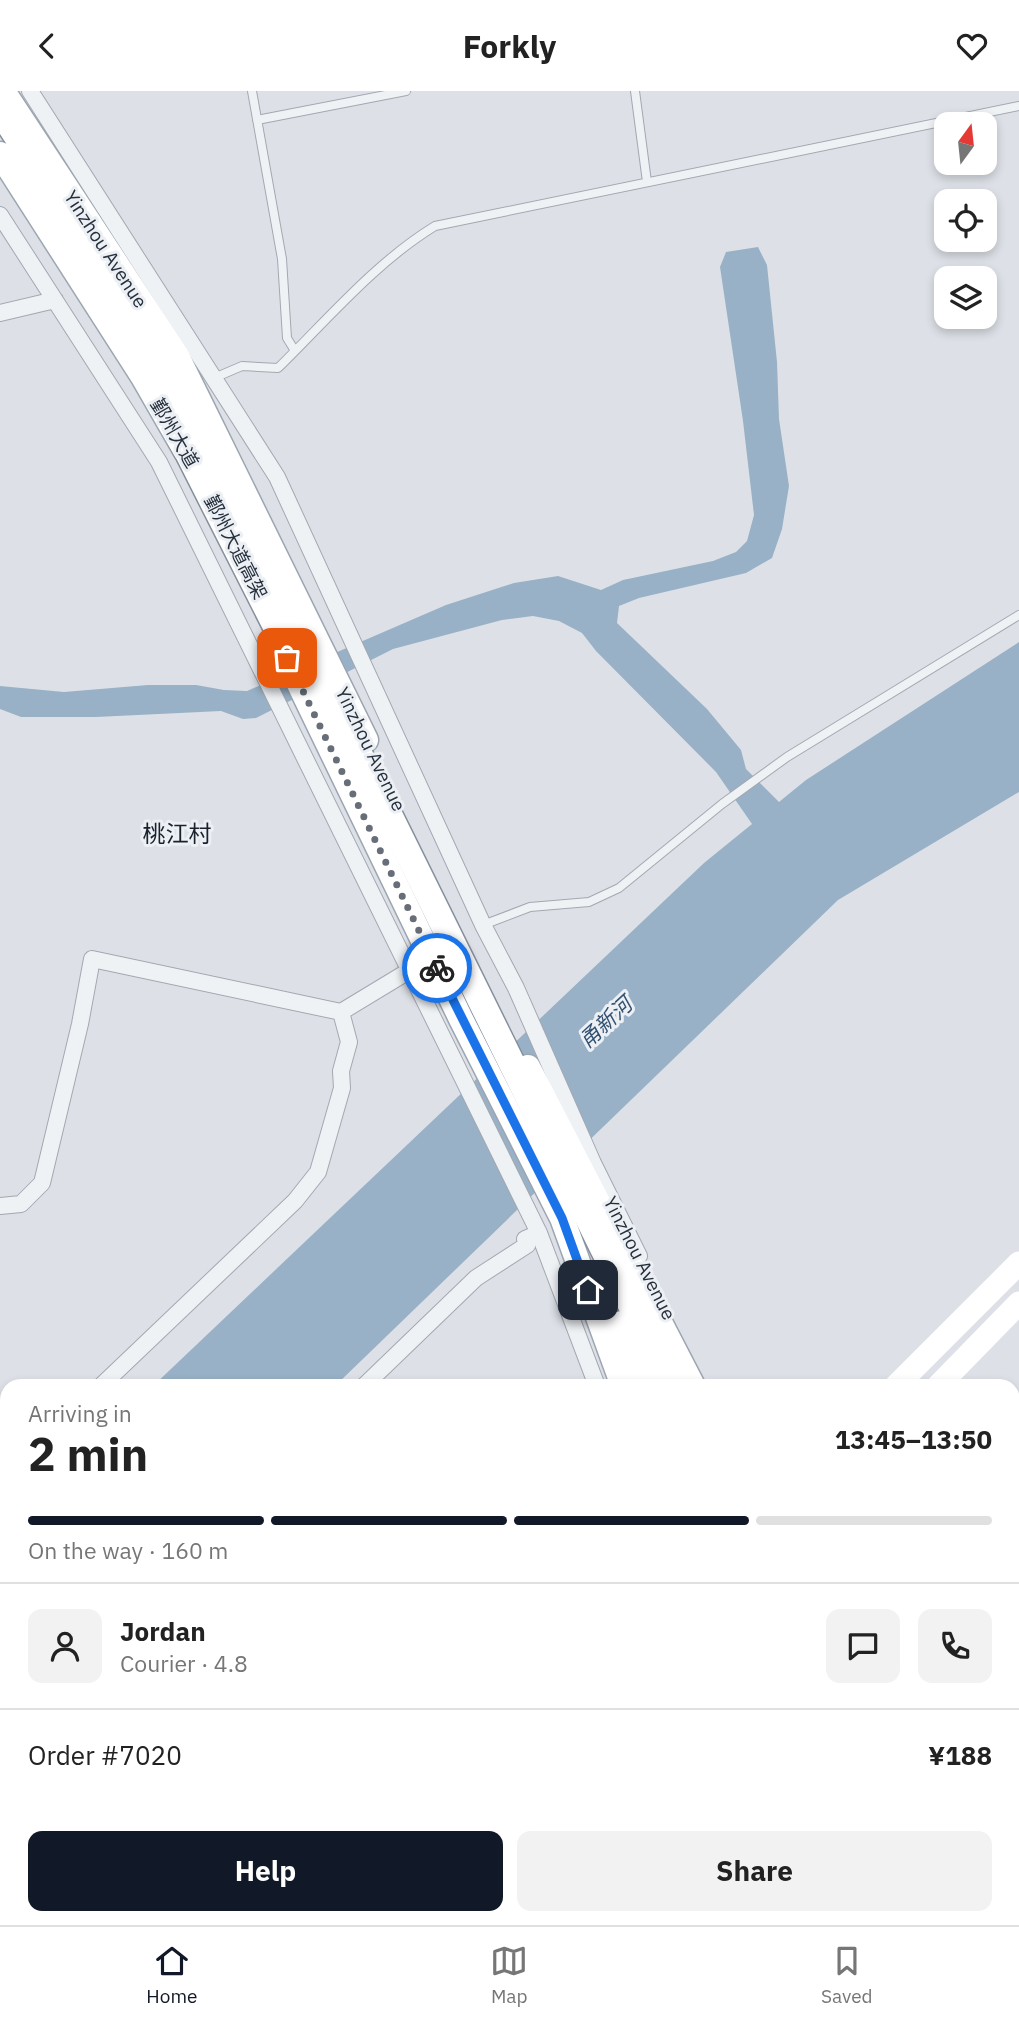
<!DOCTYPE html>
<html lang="en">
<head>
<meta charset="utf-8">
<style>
  :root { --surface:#fff; --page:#f2f2f2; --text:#222; --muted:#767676; --line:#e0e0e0; --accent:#111827 }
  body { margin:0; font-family:"IBM Plex Sans","Noto Sans SC",sans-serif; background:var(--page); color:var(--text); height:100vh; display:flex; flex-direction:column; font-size:26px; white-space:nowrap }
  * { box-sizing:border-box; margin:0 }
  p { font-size:23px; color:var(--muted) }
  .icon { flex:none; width:38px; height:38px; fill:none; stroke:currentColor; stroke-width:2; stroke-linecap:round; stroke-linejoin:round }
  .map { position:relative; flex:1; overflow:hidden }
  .sheet { position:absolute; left:0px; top:1288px; width:1020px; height:546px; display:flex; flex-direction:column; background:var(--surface); border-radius:21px 21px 0 0; box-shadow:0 4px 10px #0003 }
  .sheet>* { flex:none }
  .needle { width:46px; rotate:15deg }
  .tools { position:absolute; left:934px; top:21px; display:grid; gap:14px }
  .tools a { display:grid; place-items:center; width:63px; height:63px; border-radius:14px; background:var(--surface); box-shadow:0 4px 10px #0003; font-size:35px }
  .pin { position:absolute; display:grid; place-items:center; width:60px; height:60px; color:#fff; margin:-30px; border-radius:14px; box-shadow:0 4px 10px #0006 }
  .courier { position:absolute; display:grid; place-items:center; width:70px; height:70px; margin:-35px; border:5px solid #1a73e8; border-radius:50%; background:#fff; color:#222; box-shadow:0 2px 9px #0007 }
  .summary em { font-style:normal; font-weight:700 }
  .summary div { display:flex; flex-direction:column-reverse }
  .summary { display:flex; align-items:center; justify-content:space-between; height:119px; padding:0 28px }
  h1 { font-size:46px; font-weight:700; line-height:52px }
  .bar { display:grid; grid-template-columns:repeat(4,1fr); gap:10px 7px; align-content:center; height:84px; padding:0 28px }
  .bar i { height:9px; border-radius:5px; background:var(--line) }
  .bar .selected { background:var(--accent) }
  .bar p { grid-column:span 4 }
  .line { display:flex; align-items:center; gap:18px; padding:0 28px; border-top:2px solid var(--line) }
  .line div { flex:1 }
  .round { display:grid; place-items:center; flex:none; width:74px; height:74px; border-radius:14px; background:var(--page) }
  .action { display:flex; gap:14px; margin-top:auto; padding:14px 28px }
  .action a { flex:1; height:80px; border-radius:14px; background:var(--accent); color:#fff; font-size:28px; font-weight:700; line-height:80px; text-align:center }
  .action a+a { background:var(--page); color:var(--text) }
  header { display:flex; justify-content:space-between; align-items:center; height:91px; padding:0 28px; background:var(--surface); font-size:32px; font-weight:700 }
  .dock { display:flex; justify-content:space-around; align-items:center; height:98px; border-top:2px solid var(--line); background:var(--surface); font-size:19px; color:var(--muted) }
  .dock a { display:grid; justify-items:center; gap:4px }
  .dock .selected { color:var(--accent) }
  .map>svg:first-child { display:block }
</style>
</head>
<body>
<header><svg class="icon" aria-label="back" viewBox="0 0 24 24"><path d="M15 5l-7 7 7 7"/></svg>Forkly<svg class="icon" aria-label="heart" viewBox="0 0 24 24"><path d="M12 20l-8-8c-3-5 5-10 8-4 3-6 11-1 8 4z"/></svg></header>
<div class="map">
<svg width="1019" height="1834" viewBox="0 0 1019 1834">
  <rect width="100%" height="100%" fill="#dde1e7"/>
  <!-- water -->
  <path fill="#98b1c6" d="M 758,156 L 767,174 L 777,271 L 779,328 L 789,395 L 782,438 L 772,467 L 746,482 L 639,507 L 619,515 L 617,532 L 707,618 L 741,659 L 746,678 L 779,711 L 806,689 L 1019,551 L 1019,701 L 838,809 L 335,1295 L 153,1295 L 704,772 L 752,733 L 716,681 L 596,560 L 582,542 L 559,530 L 533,525 L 502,529 L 393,558 L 256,627 L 243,628 L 221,620 L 96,626 L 21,626 L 0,618 L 0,595 L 64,601 L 148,594 L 196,594 L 224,599 L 247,600 L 446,514 L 514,492 L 558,485 L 601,499 L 623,489 L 713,470 L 736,461 L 747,450 L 754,424 L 743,330 L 720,176 L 726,161 Z
    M 7,1434 L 7,1604 L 0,1611 L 0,1441 Z"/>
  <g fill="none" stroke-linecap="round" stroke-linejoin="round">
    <defs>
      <path id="service" d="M 252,0 L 282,168 L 287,247 L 295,260
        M 635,0 L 647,91
        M 257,29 L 406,0
        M 214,287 L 242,275 L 278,277 C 328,228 376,171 435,135 L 1019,15
        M 483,834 L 530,816 L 589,811 L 619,797 L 722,713 L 787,666 L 1019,524
        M 720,1827 L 726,1834"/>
      <path id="minor" d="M 30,0 L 277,386 L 483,834 L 516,897 L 593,1072 L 639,1165
        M 0,124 L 159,371 L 539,1142 L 597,1295
        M 0,222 L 55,209
        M 0,1115 L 21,1113 L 42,1092 L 80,933 L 92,868 L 341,921 L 417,875
        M 101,1295 L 295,1110 L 318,1081 L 342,997 L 341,980 L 349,951 L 341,921
        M 364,1295 L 476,1187 L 527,1154 L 525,1148 L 539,1142
        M 0,1391 L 7,1384
        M 0,1644 L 7,1637"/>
      <path id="primary" d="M 3,0 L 177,265 L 366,649
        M 0,63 L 143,286 L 185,359
        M 284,562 L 461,928 L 562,1127 L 623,1295
        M 528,976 L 693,1295"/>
      <path id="trunk" d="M 0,19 L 56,106 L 219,379 L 671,1295
        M 177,340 L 297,577
        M 622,1233 L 649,1295
        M 1013,1788 L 1019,1794
        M 988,1827 L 995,1834"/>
    </defs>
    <!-- service casing -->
    <use href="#service" stroke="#a3a8b1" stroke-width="10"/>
    <!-- minor casing -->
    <use href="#minor" stroke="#a3a8b1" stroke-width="18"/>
    <!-- primary casing -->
    <use href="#primary" stroke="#9ca6b2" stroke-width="27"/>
    <!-- trunk casing -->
    <use href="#trunk" stroke="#858f9d" stroke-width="29"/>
    <!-- service -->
    <use href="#service" stroke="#eff2f5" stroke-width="8"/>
    <!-- minor -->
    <use href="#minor" stroke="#eff2f5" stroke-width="16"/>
    <!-- secondary -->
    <path stroke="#fff" stroke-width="23" d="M 896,1295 L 1019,1172
      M 938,1295 L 1019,1212
      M 1013,1728 L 1019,1734"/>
    <!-- primary -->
    <use href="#primary" stroke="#fff" stroke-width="24"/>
    <!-- trunk -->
    <use href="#trunk" stroke="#fff" stroke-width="26"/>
  </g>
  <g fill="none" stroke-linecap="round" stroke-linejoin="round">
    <!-- done -->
    <path stroke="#676e78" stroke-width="7" stroke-dasharray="0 12.6" d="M 287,567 L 437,877"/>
    <!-- route -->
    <path stroke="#1a73e8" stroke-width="9" d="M 437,877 L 562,1127 L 588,1199"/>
  </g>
  <g text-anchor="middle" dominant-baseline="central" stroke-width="6" stroke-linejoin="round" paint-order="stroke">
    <!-- street labels -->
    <g font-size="19" fill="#27303d" stroke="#ecf0f4">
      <text transform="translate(106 158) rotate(57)">Yinzhou Avenue</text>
      <text transform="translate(175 342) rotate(60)">鄞州大道</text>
      <text transform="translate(236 456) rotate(63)">鄞州大道高架</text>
      <text transform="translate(371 658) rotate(64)">Yinzhou Avenue</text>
      <text transform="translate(640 1167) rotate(63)">Yinzhou Avenue</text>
    </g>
    <!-- water labels -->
    <g font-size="21" font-style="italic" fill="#325070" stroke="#ecf0f4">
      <text transform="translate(605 931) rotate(-43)">甬新河</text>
    </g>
    <!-- quarter labels -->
    <g font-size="23" fill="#19212d" stroke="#ecf0f4">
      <text x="177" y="742">桃江村</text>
    </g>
  </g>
</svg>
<div class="tools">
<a><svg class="needle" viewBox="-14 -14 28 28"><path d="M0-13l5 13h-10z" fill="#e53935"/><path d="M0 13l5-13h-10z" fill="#767676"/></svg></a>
<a><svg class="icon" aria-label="locate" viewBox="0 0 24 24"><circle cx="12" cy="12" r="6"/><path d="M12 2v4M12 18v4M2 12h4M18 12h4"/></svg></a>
<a><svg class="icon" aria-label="layers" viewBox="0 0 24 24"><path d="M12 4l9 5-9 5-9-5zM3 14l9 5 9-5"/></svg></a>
</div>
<div class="pin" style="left:287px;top:567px;background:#ea580c"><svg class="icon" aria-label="bag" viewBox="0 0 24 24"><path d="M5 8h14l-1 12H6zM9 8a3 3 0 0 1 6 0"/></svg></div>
<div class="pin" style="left:588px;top:1199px;background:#1f2937"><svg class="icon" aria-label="home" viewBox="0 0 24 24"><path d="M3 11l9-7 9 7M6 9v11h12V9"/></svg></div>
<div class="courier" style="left:437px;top:877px"><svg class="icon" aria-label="bike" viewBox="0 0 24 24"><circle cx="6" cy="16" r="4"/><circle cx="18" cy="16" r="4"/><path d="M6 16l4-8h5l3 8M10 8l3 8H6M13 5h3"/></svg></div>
<section class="sheet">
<div class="summary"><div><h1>2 min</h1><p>Arriving in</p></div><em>13:45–13:50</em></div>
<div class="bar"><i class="selected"></i><i class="selected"></i><i class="selected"></i><i></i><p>On the way · 160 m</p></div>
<div class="line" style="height:126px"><a class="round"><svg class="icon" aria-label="person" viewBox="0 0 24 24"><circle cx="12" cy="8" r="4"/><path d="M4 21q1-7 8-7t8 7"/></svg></a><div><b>Jordan</b><p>Courier · 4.8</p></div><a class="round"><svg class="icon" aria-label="chat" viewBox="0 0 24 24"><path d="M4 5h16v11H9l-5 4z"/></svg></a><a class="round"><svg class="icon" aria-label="phone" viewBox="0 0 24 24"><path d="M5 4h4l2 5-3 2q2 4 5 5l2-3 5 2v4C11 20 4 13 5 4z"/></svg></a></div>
<div class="line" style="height:91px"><div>Order #7020</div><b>¥188</b></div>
<div class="action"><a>Help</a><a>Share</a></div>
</section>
</div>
<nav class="dock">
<a class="selected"><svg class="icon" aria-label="home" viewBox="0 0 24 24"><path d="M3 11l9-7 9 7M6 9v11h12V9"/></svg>Home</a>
<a><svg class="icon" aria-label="map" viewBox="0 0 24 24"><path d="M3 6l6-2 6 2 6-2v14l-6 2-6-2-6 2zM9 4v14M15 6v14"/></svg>Map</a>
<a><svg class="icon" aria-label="saved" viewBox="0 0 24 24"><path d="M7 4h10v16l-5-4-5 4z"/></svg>Saved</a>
</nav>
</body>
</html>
